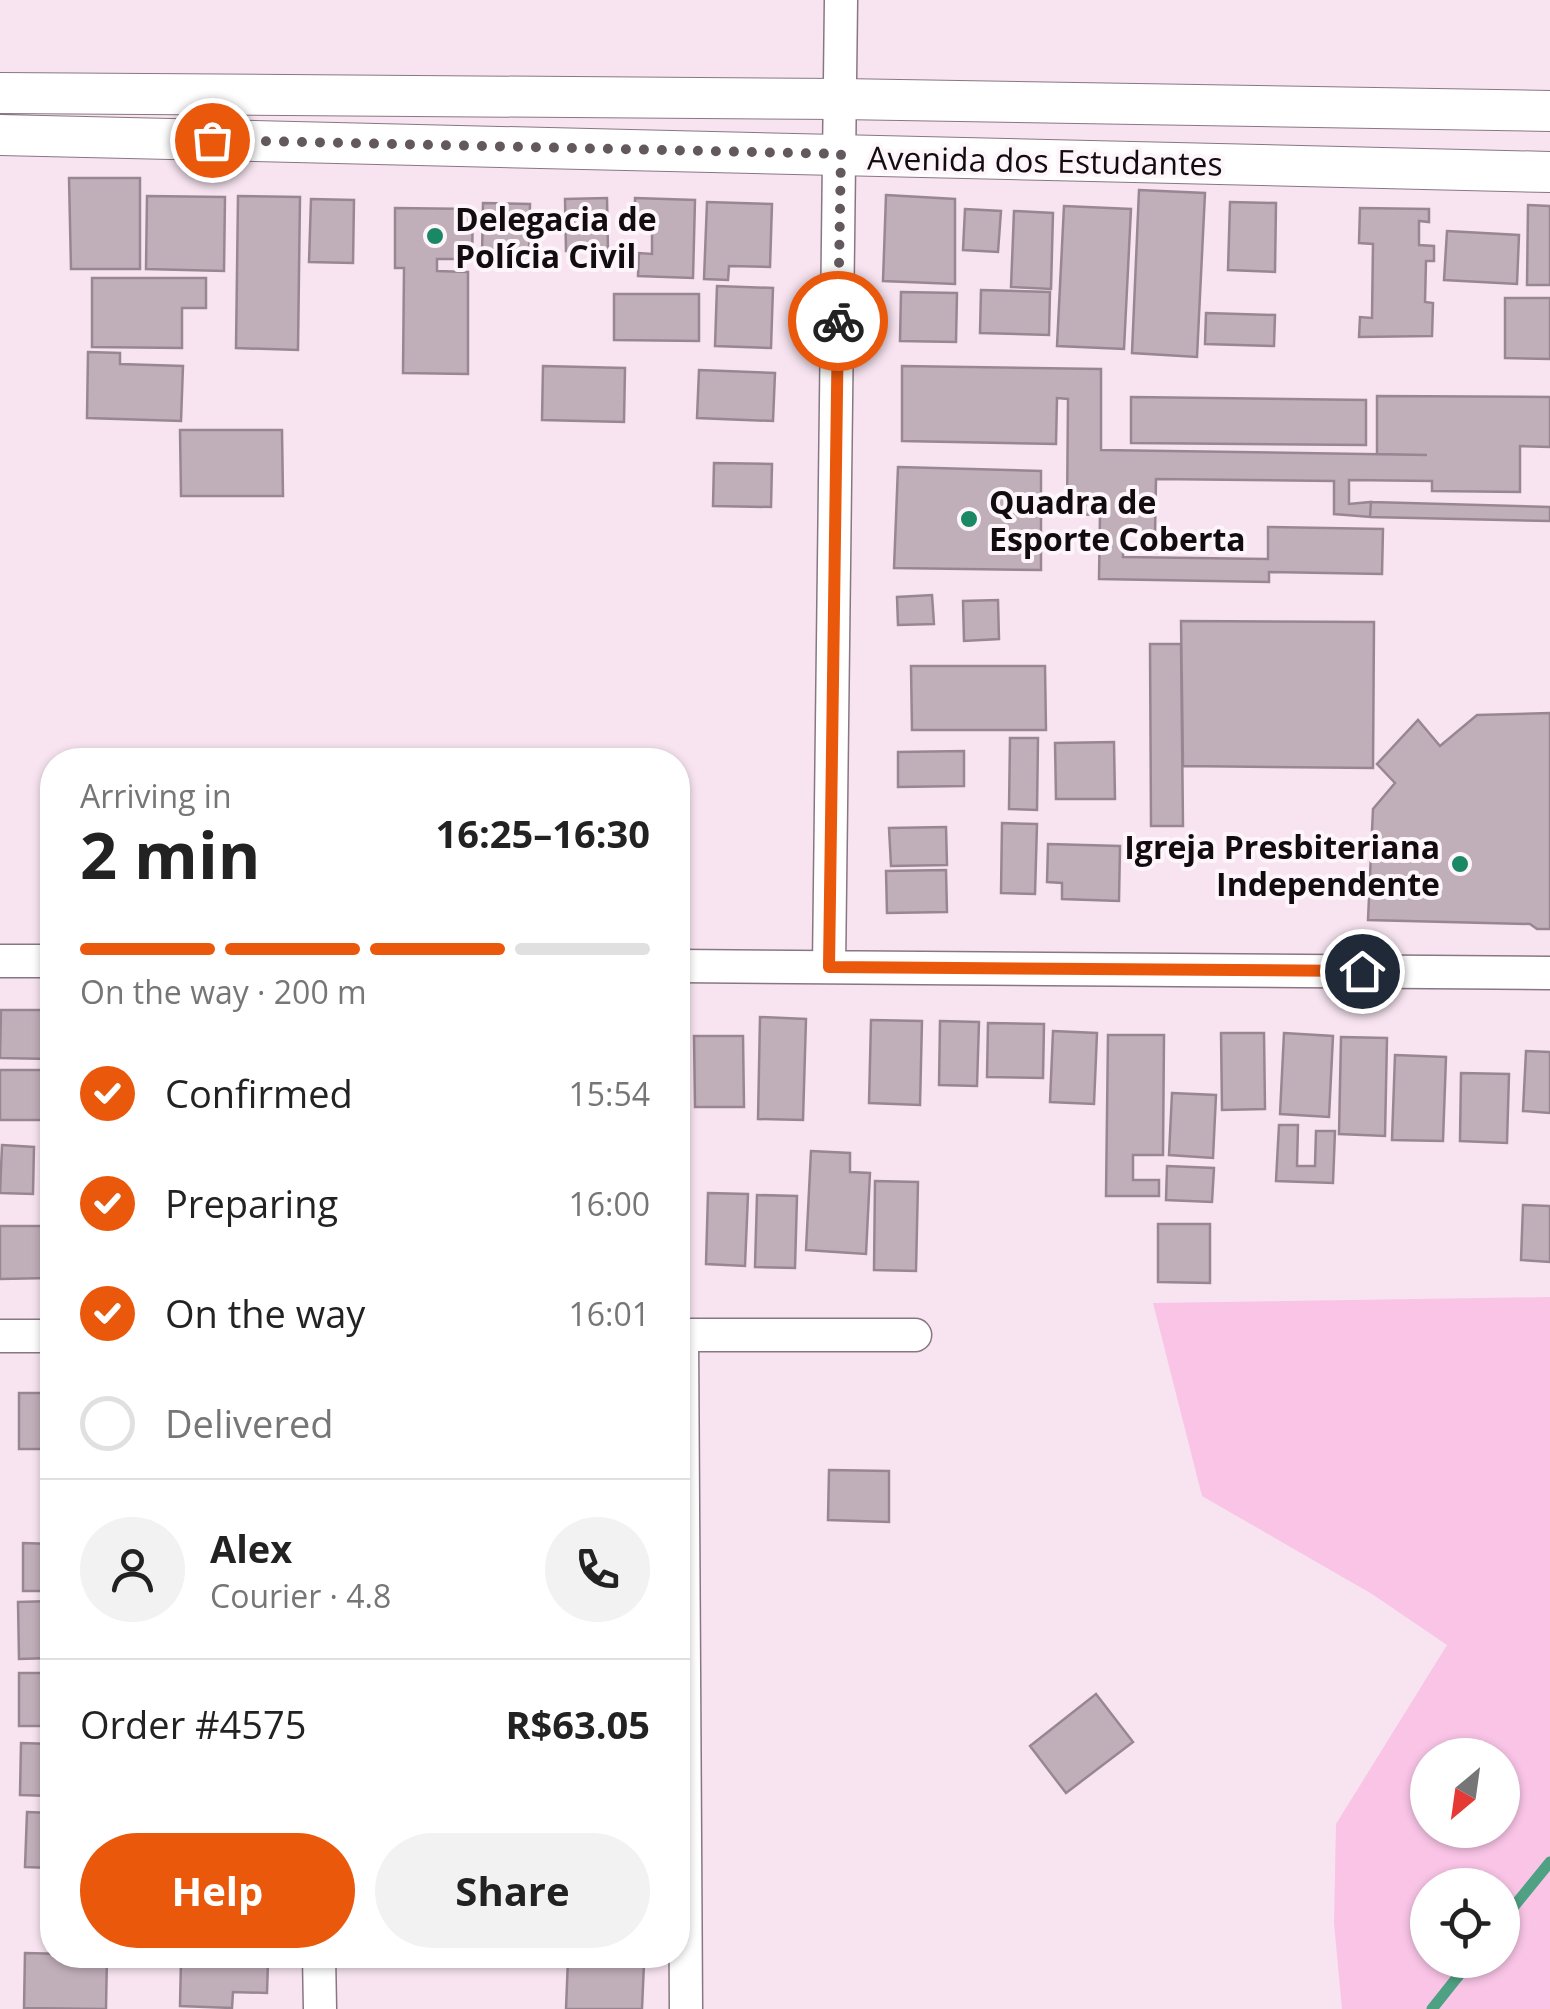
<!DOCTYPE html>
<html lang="en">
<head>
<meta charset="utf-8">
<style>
  :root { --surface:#fff; --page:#f2f2f2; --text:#222; --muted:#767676; --line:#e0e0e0; --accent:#ea580c }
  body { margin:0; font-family:"Open Sans",sans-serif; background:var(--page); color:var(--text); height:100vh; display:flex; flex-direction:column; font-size:38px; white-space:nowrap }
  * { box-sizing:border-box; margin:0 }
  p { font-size:32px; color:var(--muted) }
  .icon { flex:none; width:55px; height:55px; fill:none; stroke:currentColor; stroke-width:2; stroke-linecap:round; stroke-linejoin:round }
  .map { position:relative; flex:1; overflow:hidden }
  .side { position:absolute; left:40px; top:748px; width:650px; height:1220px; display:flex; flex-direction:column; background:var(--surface); border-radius:40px; box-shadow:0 2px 8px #0004 }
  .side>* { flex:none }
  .needle { width:65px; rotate:209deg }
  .fabs { position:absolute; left:1410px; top:1738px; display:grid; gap:20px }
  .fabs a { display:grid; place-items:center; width:110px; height:110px; border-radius:50%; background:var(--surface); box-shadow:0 2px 8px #0004; font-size:50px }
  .pin { position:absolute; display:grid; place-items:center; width:85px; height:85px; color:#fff; margin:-42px; border:5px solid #fff; border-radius:50%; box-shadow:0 2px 10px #0007 }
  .courier { position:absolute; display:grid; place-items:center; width:100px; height:100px; margin:-50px; border:8px solid #ea580c; border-radius:50%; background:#fff; color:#222; box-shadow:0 2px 12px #0007 }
  .summary em { font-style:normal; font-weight:700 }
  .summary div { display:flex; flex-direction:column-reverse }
  .summary { display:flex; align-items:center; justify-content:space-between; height:170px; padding:0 40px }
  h1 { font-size:65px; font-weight:700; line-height:75px }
  .bar { display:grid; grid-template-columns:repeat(4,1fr); gap:15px 10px; align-content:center; height:120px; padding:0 40px }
  .bar i { height:12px; border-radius:8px; background:var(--line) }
  .bar .current { background:var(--accent) }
  .bar p { grid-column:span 4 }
  .line { display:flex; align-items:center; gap:25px; padding:0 40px; border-top:2px solid var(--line) }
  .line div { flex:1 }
  .round { display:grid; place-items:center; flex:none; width:105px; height:105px; border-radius:52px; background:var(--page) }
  ol { padding:0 40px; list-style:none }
  li { display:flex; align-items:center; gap:30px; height:110px }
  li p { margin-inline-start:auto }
  li .icon { padding:10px; border-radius:50%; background:var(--accent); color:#fff; stroke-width:4 }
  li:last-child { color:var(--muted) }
  li i { width:55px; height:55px; border:5px solid var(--line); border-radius:50% }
  .cta { display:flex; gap:20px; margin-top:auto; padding:20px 40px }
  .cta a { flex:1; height:115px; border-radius:60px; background:var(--accent); color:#fff; font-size:40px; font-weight:700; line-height:115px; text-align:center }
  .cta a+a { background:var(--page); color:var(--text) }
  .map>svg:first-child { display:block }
</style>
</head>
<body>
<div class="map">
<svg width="1550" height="2009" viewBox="0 0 1550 2009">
  <rect width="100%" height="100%" fill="#f7e4f0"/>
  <!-- green -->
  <path fill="#f9c4e6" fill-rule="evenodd" d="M 1550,1297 L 1550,2009 L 1342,2009 L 1334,1923 L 1336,1824 L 1447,1645 L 1372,1594 L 1202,1496 L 1153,1303 ZM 1428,1755 L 1502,1755 L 1502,1830 L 1428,1830 ZM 1428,1885 L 1502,1885 L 1502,1960 L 1428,1960 Z"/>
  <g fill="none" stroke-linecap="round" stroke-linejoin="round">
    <!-- stream -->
    <path stroke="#4fa183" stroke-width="11" d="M 1502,1921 L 1550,1862
      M 1432,2009 L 1471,1960"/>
  </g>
  <!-- building -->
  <path fill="#c0aeb9" stroke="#988792" stroke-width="2.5" d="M 69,178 L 140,178 L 140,269 L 71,269 Z
    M 1139,190 L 1205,193 L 1197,357 L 1132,353 Z
    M 886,195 L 955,199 L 955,284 L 883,281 Z
    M 147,196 L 225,197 L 224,271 L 146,269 Z
    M 238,196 L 300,197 L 298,350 L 236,348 Z
    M 607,198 L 608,251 L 566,251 L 565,199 Z
    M 635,198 L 695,200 L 693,278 L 638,276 L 639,253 L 652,254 L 652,230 L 635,230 Z
    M 311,199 L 354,200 L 353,263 L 309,262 Z
    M 707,202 L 772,204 L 770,267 L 729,266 L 728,280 L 704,279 Z
    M 1230,202 L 1276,203 L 1275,272 L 1228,270 Z
    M 483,203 L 530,204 L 529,257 L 482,256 Z
    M 1528,205 L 1550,206 L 1550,285 L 1527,285 Z
    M 1064,206 L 1131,209 L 1124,349 L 1057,346 Z
    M 395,208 L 473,209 L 472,259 L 437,259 L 437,271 L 468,272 L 468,374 L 403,373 L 404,268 L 395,268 Z
    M 1360,208 L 1429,209 L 1429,222 L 1419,221 L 1419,245 L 1434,246 L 1434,261 L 1426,261 L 1425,302 L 1433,303 L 1432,336 L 1359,337 L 1360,317 L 1372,318 L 1373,244 L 1359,243 Z
    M 965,209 L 1001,211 L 998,252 L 963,250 Z
    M 1014,211 L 1053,213 L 1051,289 L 1011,287 Z
    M 1447,231 L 1519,235 L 1517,284 L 1444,280 Z
    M 92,278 L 206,278 L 206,308 L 182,308 L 182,348 L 92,347 Z
    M 717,286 L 773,288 L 771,348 L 715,346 Z
    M 981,290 L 1050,292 L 1049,335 L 980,333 Z
    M 901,292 L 957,293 L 956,342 L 900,341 Z
    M 614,294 L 699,294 L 699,341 L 614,340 Z
    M 1505,298 L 1550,298 L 1550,359 L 1505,358 Z
    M 1206,313 L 1275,315 L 1274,346 L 1205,344 Z
    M 88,352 L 120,353 L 120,364 L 183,366 L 181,421 L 87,418 Z
    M 543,366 L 625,368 L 624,422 L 542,420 Z
    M 902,366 L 1101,369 L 1101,450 L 1427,455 L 1377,454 L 1377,396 L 1550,397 L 1550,447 L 1520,446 L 1520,492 L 1432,491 L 1432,481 L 1349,480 L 1349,504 L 1371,502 L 1370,517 L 1334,514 L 1334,481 L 1156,479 L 1155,535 L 1123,534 L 1123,557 L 1268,559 L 1268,527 L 1383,529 L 1382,574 L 1269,572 L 1269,582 L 1099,579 L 1100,515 L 1067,514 L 1068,399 L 1057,398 L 1056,444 L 902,441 Z
    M 699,370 L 775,373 L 773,421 L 697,418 Z
    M 1131,397 L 1366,400 L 1366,445 L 1131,443 Z
    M 180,430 L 282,430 L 283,496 L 181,496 Z
    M 714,463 L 772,464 L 771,507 L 713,506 Z
    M 898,467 L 1041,471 L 1041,570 L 894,568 Z
    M 1371,502 L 1550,507 L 1550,521 L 1370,517 Z
    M 932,595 L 934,624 L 898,625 L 897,597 Z
    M 998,600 L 999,639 L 964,641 L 963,601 Z
    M 1181,621 L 1374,622 L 1373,768 L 1183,766 Z
    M 1150,644 L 1181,644 L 1183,826 L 1151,826 Z
    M 911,666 L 1045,666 L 1046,730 L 912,730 Z
    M 1550,713 L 1550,929 L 1537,929 L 1530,924 L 1368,920 L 1373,809 L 1395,783 L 1377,764 L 1418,720 L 1440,746 L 1477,715 Z
    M 1010,738 L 1038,738 L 1037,810 L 1009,809 Z
    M 1114,742 L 1115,799 L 1056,799 L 1055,743 Z
    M 964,751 L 964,786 L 898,787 L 898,752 Z
    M 1002,823 L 1037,824 L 1035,894 L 1001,893 Z
    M 946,827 L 947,865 L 891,866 L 889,828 Z
    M 1048,844 L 1120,846 L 1119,901 L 1062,899 L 1062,883 L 1047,882 Z
    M 946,870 L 947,912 L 887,913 L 886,871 Z
    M 1,1010 L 49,1010 L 49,1059 L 0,1058 Z
    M 760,1017 L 806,1019 L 803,1120 L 758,1119 Z
    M 871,1020 L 922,1021 L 920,1105 L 869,1103 Z
    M 940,1021 L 979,1022 L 977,1086 L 939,1085 Z
    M 988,1023 L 1044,1024 L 1043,1078 L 987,1077 Z
    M 1053,1031 L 1097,1033 L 1094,1104 L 1050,1102 Z
    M 1221,1033 L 1264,1033 L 1265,1109 L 1222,1110 Z
    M 1284,1033 L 1333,1036 L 1329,1117 L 1280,1114 Z
    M 678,1035 L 686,1036 L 684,1083 L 678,1083 Z
    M 1108,1035 L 1164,1035 L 1163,1155 L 1133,1155 L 1133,1180 L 1159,1180 L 1159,1196 L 1106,1196 Z
    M 694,1036 L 743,1036 L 744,1107 L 695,1107 Z
    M 1341,1037 L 1387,1038 L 1385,1136 L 1339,1134 Z
    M 1526,1051 L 1550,1052 L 1550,1113 L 1523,1111 Z
    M 1395,1055 L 1446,1057 L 1443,1141 L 1392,1140 Z
    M 0,1070 L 50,1070 L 50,1120 L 0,1120 Z
    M 1461,1073 L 1509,1074 L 1507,1143 L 1460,1141 Z
    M 1172,1093 L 1216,1095 L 1213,1158 L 1169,1155 Z
    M 1279,1125 L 1298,1125 L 1297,1166 L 1315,1166 L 1316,1131 L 1335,1131 L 1333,1183 L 1276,1181 Z
    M 2,1145 L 34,1147 L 33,1194 L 0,1193 Z
    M 811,1151 L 850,1153 L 850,1172 L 870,1173 L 866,1254 L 806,1250 Z
    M 1167,1166 L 1214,1168 L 1212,1202 L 1166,1200 Z
    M 875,1181 L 918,1182 L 916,1271 L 874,1270 Z
    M 708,1193 L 748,1194 L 745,1266 L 706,1264 Z
    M 757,1195 L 797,1196 L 795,1268 L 755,1267 Z
    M 1523,1205 L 1550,1206 L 1550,1262 L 1521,1260 Z
    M 1158,1224 L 1210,1224 L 1210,1283 L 1158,1282 Z
    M 0,1226 L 48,1226 L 49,1278 L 0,1279 Z
    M 19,1393 L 52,1393 L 52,1449 L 19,1449 Z
    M 829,1470 L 889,1471 L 889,1522 L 828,1520 Z
    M 23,1543 L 52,1544 L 52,1591 L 23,1591 Z
    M 52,1601 L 52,1658 L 19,1659 L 18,1602 Z
    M 19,1673 L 52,1673 L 52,1726 L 19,1726 Z
    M 1096,1694 L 1133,1742 L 1066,1793 L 1030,1746 Z
    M 21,1743 L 52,1744 L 52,1796 L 20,1795 Z
    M 27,1812 L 52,1813 L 52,1868 L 25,1867 Z
    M 25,1953 L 107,1955 L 106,2009 L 24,2008 Z
    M 568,1959 L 644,1963 L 642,2009 L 566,2009 Z
    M 181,1960 L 268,1962 L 267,1993 L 233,1992 L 232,2008 L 180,2006 Z"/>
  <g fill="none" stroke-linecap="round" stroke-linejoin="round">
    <defs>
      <path id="minor" d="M 0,961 L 52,961
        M 678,966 L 1550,973
        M 829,967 L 841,0
        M 678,1335 L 915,1335
        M 682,1335 L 686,2009
        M 0,1336 L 52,1336
        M 319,1955 L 320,2009"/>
      <path id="tertiary" d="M 0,93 L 841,99 L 1550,111
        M 0,135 L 1550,172"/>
    </defs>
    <!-- minor casing -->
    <use href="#minor" stroke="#887782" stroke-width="35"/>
    <!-- tertiary casing -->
    <use href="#tertiary" stroke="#887782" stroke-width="42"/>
    <!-- minor -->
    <use href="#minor" stroke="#fff" stroke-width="32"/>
    <!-- tertiary -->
    <use href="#tertiary" stroke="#fff" stroke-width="40"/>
  </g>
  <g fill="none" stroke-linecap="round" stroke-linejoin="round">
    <!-- done -->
    <path stroke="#62585e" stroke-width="10" stroke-dasharray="0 18" d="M 212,140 L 841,154 L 838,321"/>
    <!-- route -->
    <path stroke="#ea580c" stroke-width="12" d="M 838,321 L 829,967 L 1362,971"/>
  </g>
  <!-- markers -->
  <g fill="#1a8765" stroke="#fdf5fa" stroke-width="4">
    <circle cx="435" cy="236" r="10"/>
    <circle cx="969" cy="519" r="10"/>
    <circle cx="1460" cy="864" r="10"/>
  </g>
  <g text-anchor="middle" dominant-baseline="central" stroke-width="8" stroke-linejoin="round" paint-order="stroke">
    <!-- street labels -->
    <g font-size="32" fill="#120c10" stroke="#fdf5fa">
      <text transform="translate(1045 160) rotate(1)">Avenida dos Estudantes</text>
    </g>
    <!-- poi labels -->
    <g font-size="32" font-weight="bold" fill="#120c10" stroke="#fdf5fa" text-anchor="start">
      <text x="455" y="218">Delegacia de<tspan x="455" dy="37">Polícia Civil</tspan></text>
      <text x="989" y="501">Quadra de<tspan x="989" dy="37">Esporte Coberta</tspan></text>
      <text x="1440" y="846" text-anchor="end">Igreja Presbiteriana<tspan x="1440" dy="37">Independente</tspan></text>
    </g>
  </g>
</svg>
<div class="fabs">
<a><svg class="needle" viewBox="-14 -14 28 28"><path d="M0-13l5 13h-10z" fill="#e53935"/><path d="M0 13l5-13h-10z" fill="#767676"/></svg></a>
<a><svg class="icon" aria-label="locate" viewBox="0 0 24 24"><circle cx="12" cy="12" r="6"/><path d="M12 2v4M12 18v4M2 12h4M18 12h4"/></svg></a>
</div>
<div class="pin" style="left:212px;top:140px;background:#ea580c"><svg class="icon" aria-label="bag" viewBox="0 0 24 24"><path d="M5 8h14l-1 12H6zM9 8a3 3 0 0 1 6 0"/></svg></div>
<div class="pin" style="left:1362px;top:971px;background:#1f2937"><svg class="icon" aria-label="home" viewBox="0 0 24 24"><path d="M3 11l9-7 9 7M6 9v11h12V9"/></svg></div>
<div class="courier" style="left:838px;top:321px"><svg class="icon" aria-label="bike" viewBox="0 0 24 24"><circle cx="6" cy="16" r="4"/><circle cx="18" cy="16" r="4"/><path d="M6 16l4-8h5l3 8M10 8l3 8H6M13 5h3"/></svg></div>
<section class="side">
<div class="summary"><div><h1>2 min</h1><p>Arriving in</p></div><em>16:25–16:30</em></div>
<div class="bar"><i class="current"></i><i class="current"></i><i class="current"></i><i></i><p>On the way · 200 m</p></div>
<ol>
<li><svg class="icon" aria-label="check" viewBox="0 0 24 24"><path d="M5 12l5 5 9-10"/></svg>Confirmed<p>15:54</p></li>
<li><svg class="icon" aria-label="check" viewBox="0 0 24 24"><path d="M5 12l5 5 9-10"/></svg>Preparing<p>16:00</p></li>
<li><svg class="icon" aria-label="check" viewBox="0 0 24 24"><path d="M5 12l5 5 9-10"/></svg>On the way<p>16:01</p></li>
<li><i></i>Delivered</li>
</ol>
<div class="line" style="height:180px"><a class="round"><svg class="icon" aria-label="person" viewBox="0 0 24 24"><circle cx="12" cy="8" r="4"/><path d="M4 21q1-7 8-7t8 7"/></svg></a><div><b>Alex</b><p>Courier · 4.8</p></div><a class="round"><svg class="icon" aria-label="phone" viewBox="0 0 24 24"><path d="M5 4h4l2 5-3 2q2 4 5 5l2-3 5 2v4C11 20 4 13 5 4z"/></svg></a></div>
<div class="line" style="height:130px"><div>Order #4575</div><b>R$63.05</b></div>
<div class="cta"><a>Help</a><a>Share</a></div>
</section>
</div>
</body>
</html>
